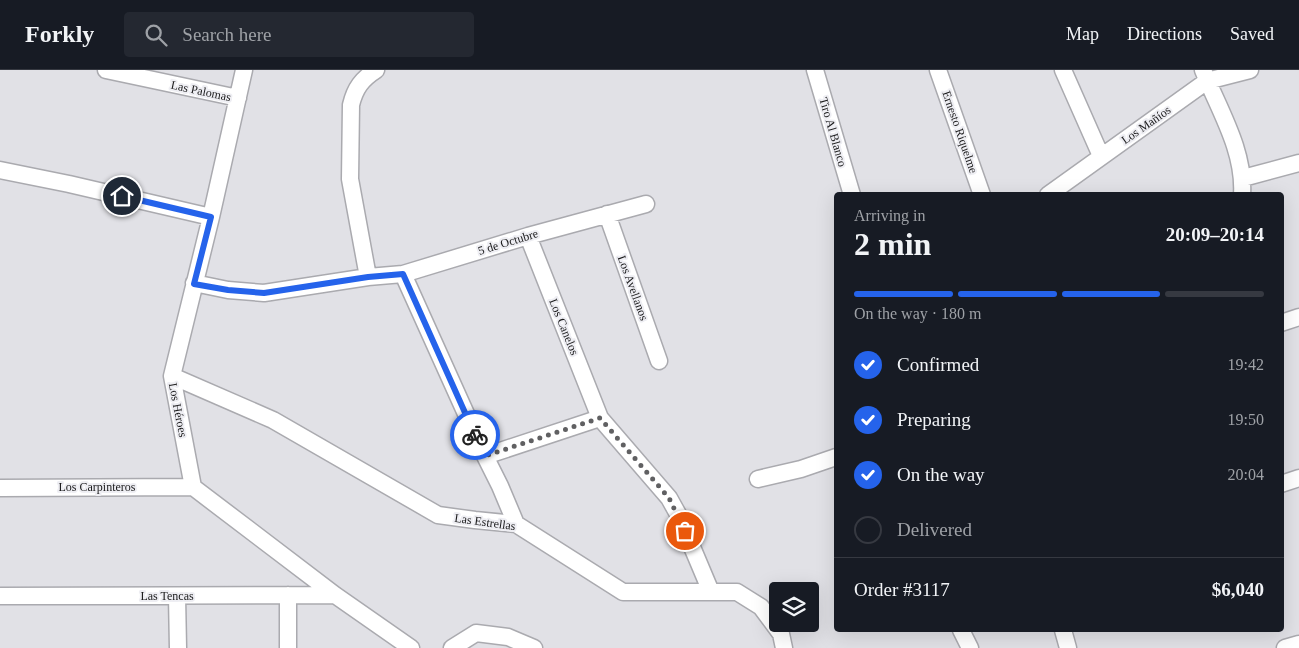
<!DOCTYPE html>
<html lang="en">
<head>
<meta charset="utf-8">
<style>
  :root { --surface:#171b24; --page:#242831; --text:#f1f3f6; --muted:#9ea1a6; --line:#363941; --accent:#2563eb }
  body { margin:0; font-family:Georgia,serif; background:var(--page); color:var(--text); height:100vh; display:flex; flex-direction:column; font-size:19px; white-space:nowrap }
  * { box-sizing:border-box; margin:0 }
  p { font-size:16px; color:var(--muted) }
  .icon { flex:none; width:28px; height:28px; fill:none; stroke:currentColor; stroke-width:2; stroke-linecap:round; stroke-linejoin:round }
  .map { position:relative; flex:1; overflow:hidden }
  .side { position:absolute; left:834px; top:122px; width:450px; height:440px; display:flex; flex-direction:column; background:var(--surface); border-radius:5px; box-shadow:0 5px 20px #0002 }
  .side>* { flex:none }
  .buttons { position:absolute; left:769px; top:512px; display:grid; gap:10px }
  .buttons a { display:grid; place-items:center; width:50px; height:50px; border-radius:5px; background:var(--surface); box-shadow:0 5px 20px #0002; font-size:25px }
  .pin { position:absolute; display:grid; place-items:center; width:42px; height:42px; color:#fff; margin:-21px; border:2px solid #fff; border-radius:50%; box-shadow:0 1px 5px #0007 }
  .courier { position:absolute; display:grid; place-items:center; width:50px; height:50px; margin:-25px; border:4px solid #2563eb; border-radius:50%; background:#fff; color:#222; box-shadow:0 1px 6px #0007 }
  .headline em { font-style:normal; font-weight:700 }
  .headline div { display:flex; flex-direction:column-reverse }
  .headline { display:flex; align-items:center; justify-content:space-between; height:85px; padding:0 20px }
  h1 { font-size:32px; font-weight:700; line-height:38px }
  .bar { display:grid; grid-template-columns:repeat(4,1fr); gap:8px 5px; align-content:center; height:60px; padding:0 20px }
  .bar i { height:6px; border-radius:4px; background:var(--line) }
  .bar .selected { background:var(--accent) }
  .bar p { grid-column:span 4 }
  .line { display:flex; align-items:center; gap:12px; padding:0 20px; border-top:1px solid var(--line) }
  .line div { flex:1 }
  ol { padding:0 20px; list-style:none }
  li { display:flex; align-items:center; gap:15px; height:55px }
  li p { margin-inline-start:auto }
  li .icon { padding:5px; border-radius:50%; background:var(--accent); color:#fff; stroke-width:4 }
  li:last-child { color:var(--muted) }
  li i { width:28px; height:28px; border:2px solid var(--line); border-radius:50% }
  header { display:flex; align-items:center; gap:30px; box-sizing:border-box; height:70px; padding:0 25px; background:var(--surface); border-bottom:1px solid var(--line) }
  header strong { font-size:24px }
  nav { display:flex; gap:28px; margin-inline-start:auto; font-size:18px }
  .search { width:350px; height:45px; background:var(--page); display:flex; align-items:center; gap:12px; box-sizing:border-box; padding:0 18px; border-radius:5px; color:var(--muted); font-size:19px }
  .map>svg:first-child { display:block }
</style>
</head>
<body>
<header>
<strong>Forkly</strong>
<div class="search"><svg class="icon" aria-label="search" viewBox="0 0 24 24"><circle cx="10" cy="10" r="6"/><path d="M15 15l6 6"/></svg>Search here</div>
<nav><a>Map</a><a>Directions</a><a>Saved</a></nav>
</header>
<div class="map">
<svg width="1299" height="578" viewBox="0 0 1299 578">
  <rect width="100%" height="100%" fill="#e1e1e6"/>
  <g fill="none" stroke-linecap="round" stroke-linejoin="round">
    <defs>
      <path id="street" d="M 106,0 L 238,28
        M 244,0 L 211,147 L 172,306 L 193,417 L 335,525 L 411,578
        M 815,0 L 852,125
        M 938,0 L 982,125
        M 1063,0 L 1101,86
        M 1203,0 C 1219,40 1245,81 1242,125
        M 0,100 L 69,114 L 211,147
        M 1243,108 L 1299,93
        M 1048,125 L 1207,11 L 1250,0
        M 607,144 L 659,291
        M 528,166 L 600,348 L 669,428 L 679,446 L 711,522
        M 403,204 L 485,386 L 500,416 L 516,454
        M 368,207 L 350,109 L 351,35 C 355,18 362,9 376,0
        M 194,213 L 228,220 L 264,223 L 368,207 L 403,204 L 528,166 L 646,134
        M 1281,253 L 1299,247
        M 172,306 L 273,350 L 438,445 L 475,450 L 516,454 L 623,522 L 737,522 L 761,537 L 781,564 L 784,578
        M 485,386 L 600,348
        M 758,409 L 801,399 L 836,387
        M 1281,414 L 1299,408
        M 0,418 L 193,417
        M 288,525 L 288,578
        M 0,526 L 335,525
        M 177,526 L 178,578
        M 961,560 L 970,578
        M 1063,560 L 1068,578
        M 452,578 L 476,563 L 508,567 L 534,578
        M 1285,578 L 1299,574"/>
    </defs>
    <!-- street casing -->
    <use href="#street" stroke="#aaaaaf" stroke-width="19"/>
    <!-- street -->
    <use href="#street" stroke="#fff" stroke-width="16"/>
  </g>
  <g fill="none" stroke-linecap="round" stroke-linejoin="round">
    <!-- done -->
    <path stroke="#606062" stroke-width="5" stroke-dasharray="0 9" d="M 475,365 L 485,386 L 600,348 L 669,428 L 685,461"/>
    <!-- route -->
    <path stroke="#2563eb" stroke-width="6" d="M 122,126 L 211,147 L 194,214 L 228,220 L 264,223 L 368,207 L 403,204 L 475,365"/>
  </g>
  <g text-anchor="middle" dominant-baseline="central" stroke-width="4" stroke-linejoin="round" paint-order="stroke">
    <!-- street labels -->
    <g font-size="12" fill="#1a1a1b" stroke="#eeeef3">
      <text transform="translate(201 21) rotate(12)">Las Palomas</text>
      <text transform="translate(1146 55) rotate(-35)">Los Mañíos</text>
      <text transform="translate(833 62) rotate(74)">Tiro Al Blanco</text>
      <text transform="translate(960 62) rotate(71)">Ernesto Riquelme</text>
      <text transform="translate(508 172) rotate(-17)">5 de Octubre</text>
      <text transform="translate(633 218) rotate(70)">Los Avellanos</text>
      <text transform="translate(564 257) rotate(68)">Los Canelos</text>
      <text transform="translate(178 340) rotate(79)">Los Héroes</text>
      <text x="97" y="417">Los Carpinteros</text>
      <text transform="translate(485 452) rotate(8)">Las Estrellas</text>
      <text x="167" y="526">Las Tencas</text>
    </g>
  </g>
</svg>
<div class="buttons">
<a><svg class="icon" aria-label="layers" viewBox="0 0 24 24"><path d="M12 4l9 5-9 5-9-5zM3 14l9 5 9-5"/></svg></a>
</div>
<div class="pin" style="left:685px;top:461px;background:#ea580c"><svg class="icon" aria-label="bag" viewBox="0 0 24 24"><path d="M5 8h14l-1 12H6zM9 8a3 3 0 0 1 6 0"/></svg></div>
<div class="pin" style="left:122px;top:126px;background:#1f2937"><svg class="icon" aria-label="home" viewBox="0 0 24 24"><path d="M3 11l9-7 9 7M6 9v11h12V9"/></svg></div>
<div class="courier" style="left:475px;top:365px"><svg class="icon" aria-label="bike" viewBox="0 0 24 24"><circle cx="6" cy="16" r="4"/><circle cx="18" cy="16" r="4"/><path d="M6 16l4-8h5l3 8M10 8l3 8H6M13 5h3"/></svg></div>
<section class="side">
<div class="headline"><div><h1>2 min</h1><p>Arriving in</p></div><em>20:09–20:14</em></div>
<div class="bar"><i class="selected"></i><i class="selected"></i><i class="selected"></i><i></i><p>On the way · 180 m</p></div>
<ol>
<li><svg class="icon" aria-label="check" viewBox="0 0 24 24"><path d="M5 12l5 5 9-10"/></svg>Confirmed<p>19:42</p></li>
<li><svg class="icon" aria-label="check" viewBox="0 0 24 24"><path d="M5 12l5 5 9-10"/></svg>Preparing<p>19:50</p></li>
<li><svg class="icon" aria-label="check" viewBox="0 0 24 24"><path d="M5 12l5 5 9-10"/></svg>On the way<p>20:04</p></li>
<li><i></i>Delivered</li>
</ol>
<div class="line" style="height:65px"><div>Order #3117</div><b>$6,040</b></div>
</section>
</div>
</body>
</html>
